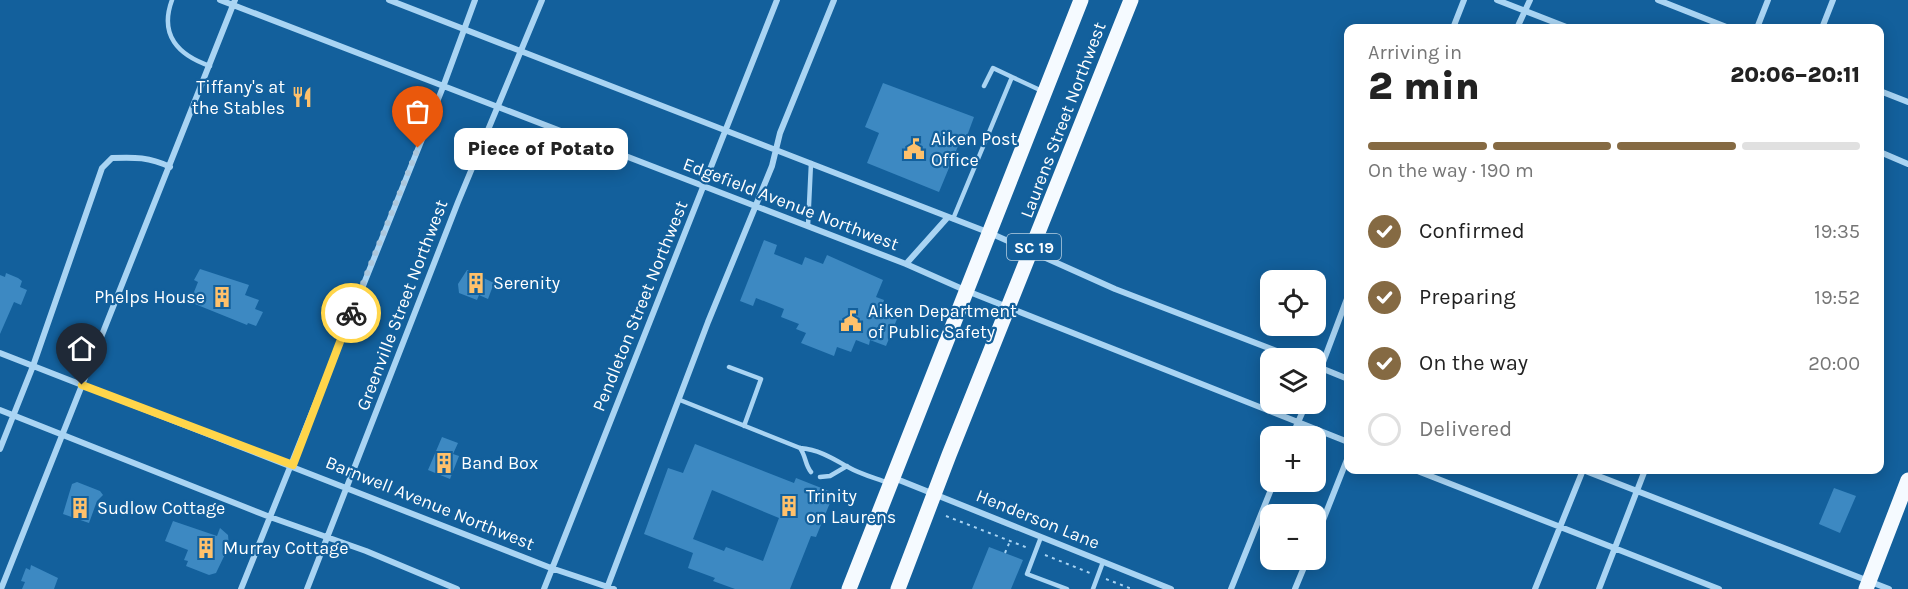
<!DOCTYPE html>
<html lang="en">
<head>
<meta charset="utf-8">
<style>
  :root { --surface:#fff; --page:#f2f2f2; --text:#222; --muted:#767676; --line:#e0e0e0; --accent:#856a43 }
  body { margin:0; font-family:Karla,sans-serif; background:var(--page); color:var(--text); height:100vh; display:flex; flex-direction:column; font-size:22px; white-space:nowrap }
  * { box-sizing:border-box; margin:0 }
  p { font-size:20px; color:var(--muted) }
  .icon { flex:none; width:33px; height:33px; fill:none; stroke:currentColor; stroke-width:2; stroke-linecap:round; stroke-linejoin:round }
  .map { position:relative; flex:1; overflow:hidden }
  .details { position:absolute; left:1344px; top:24px; width:540px; height:450px; display:flex; flex-direction:column; background:var(--surface); border-radius:12px; box-shadow:0 3px 15px #0003 }
  .details>* { flex:none }
  .fabs { position:absolute; left:1260px; top:270px; display:grid; gap:12px }
  .fabs a { display:grid; place-items:center; width:66px; height:66px; border-radius:12px; background:var(--surface); box-shadow:0 3px 15px #0003; font-size:30px }
  .pin { position:absolute; display:grid; place-items:center; width:51px; height:51px; color:#fff; margin:-62px -26px; border-radius:50% 50% 50% 0; rotate:-45deg; box-shadow:0 0 6px #0007 }
  .pin .icon { rotate:45deg }
  .courier { position:absolute; display:grid; place-items:center; width:60px; height:60px; margin:-30px; border:4px solid #ffd54a; border-radius:50%; background:#fff; color:#222; box-shadow:0 2px 8px #0007 }
  .bubble { position:absolute; height:42px; border-radius:12px; background:var(--surface); box-shadow:0 3px 15px #0003; font-size:20px; font-weight:800; line-height:42px; text-align:center }
  .headline em { font-style:normal; font-weight:800 }
  .headline div { display:flex; flex-direction:column-reverse }
  .headline { display:flex; align-items:center; justify-content:space-between; height:102px; padding:0 24px }
  h1 { font-size:39px; font-weight:800; line-height:45px }
  .bar { display:grid; grid-template-columns:repeat(4,1fr); gap:9px 6px; align-content:center; height:72px; padding:0 24px }
  .bar i { height:8px; border-radius:4px; background:var(--line) }
  .bar .on { background:var(--accent) }
  .bar p { grid-column:span 4 }
  ol { padding:0 24px; list-style:none }
  li { display:flex; align-items:center; gap:18px; height:66px }
  li p { margin-inline-start:auto }
  li .icon { padding:6px; border-radius:50%; background:var(--accent); color:#fff; stroke-width:4 }
  li:last-child { color:var(--muted) }
  li i { width:33px; height:33px; border:3px solid var(--line); border-radius:50% }
  .map>svg:first-child { display:block }
</style>
</head>
<body>
<div class="map">
<svg width="1908" height="589" viewBox="0 0 1908 589">
  <rect width="100%" height="100%" fill="#13609c"/>
  <!-- building -->
  <path fill="#3d89c2" fill-rule="evenodd" d="M 883,83 L 974,117 L 967,136 L 963,134 L 939,192 L 867,163 L 879,133 L 865,127 Z
    M 764,240 L 777,245 L 774,254 L 802,265 L 805,257 L 823,264 L 827,255 L 883,280 L 876,297 L 884,300 L 881,309 L 897,319 L 886,346 L 870,340 L 869,345 L 856,340 L 851,352 L 837,347 L 834,356 L 801,343 L 806,333 L 796,329 L 799,324 L 781,317 L 784,309 L 756,298 L 753,306 L 740,301 Z
    M 200,269 L 249,285 L 245,295 L 259,300 L 255,309 L 263,312 L 256,326 L 248,323 L 247,325 L 190,302 L 198,282 L 194,280 Z
    M 467,270 L 494,283 L 488,299 L 479,295 L 477,300 L 459,293 L 458,284 Z
    M 6,273 L 18,278 L 22,281 L 20,287 L 27,290 L 21,305 L 14,302 L 0,334 L 0,275 L 5,277 Z
    M 442,437 L 458,443 L 453,454 L 459,456 L 450,479 L 428,470 Z
    M 695,444 L 794,483 L 796,478 L 834,493 L 816,537 L 811,536 L 790,589 L 735,589 L 713,581 L 715,578 L 688,568 L 693,553 L 644,534 L 668,468 L 683,473 ZM 712,490 L 779,518 L 763,561 L 726,547 L 724,551 L 693,539 Z
    M 77,482 L 100,491 L 103,495 L 97,501 L 89,523 L 63,514 L 72,484 Z
    M 1834,488 L 1856,496 L 1840,533 L 1819,524 Z
    M 173,521 L 217,536 L 220,528 L 228,535 L 229,546 L 216,573 L 209,575 L 186,566 L 188,561 L 184,560 L 188,550 L 165,541 Z
    M 989,547 L 1023,560 L 1011,589 L 972,589 Z
    M 31,565 L 58,578 L 54,589 L 22,589 L 25,582 L 21,581 L 26,568 L 30,570 Z"/>
  <g fill="none" stroke-linecap="round" stroke-linejoin="round">
    <!-- path -->
    <path stroke="#a9d4f3" stroke-width="2" stroke-dasharray="3 4.5" stroke-linecap="butt" d="M 946,516 L 1028,548
      M 1005,553 L 1010,541
      M 1045,555 L 1090,573
      M 1106,579 L 1132,589"/>
    <!-- lane -->
    <path stroke="#a9d4f3" stroke-width="4.5" d="M 172,0 C 159,35 178,55 210,66
      M 1012,77 L 1042,91
      M 953,219 L 1012,77 L 993,68 L 984,86
      M 808,226 L 811,163
      M 729,367 L 761,379 L 744,426
      M 680,400 L 800,448 C 820,450 832,458 848,467 C 860,474 875,478 888,483
      M 800,448 C 806,456 805,465 811,472
      M 820,477 L 830,476 L 847,466
      M 1041,537 L 1027,574 L 1067,589
      M 1093,589 L 1103,562"/>
    <!-- street -->
    <path stroke="#a9d4f3" stroke-width="6" d="M 220,0 L 906,264 L 967,291 L 1348,442
      M 389,0 L 990,233 L 1115,289 L 1295,358
      M 1497,0 L 1569,28
      M 1658,0 L 1729,28
      M 1453,28 L 1464,0
      M 1517,28 L 1530,0
      M 1757,28 L 1768,0
      M 1822,28 L 1833,0
      M 1880,91 L 1908,102
      M 1880,152 L 1908,164
      M 906,264 L 948,217
      M 0,353 L 551,568 L 614,589
      M 1316,366 L 1348,379
      M 1316,381 L 1348,296
      M 0,410 L 270,517 L 366,551 L 457,589
      M 1292,436 L 1306,404
      M 0,449 L 33,366 L 102,168 L 112,158 C 134,157 150,157 170,167
      M 1415,470 L 1719,589
      M 1583,470 L 1889,589
      M 894,478 L 1171,589
      M 1316,538 L 1348,457
      M 607,588 L 708,322 L 772,166 L 780,133 L 834,0
      M 1,589 L 235,0
      M 241,589 L 443,87 L 475,0
      M 307,589 L 458,202 L 542,0
      M 544,589 L 777,0
      M 1231,589 L 1274,482
      M 1295,589 L 1307,560
      M 1535,589 L 1583,470
      M 1599,589 L 1645,470"/>
    <!-- primary -->
    <path stroke="#f5faff" stroke-width="15" d="M 849,589 L 1081,0
      M 898,589 L 949,455 L 1131,0
      M 1866,589 L 1908,480"/>
  </g>
  <g fill="none" stroke-linecap="round" stroke-linejoin="round">
    <!-- done -->
    <path stroke="#acc7dc" stroke-width="6" stroke-dasharray="0 10.8" d="M 351,313 L 418,148"/>
    <!-- route -->
    <path stroke="#ffd54a" stroke-width="8" d="M 82,385 L 293,465 L 351,313"/>
  </g>
  <!-- icons -->
  <defs>
    <symbol id="restaurant-bare" viewBox="-9 -9 18 18"><path d="M-5-6h1v4h1v-4h1v4h1v-4h1v5L-1.5 .5V6h-2V.5L-5-1ZM5-6V6H3V1.5H1.5Q1.5-4 5-6Z" fill="#ffc16b" stroke="#13609c" stroke-width="2.5" paint-order="stroke"/></symbol>
    <symbol id="civic-bare" viewBox="-9 -9 18 18"><path d="M-.6-6.5H3V-4.5H.6V-3L4-1V1h2V6H-6V1h2V-1L-.6-3ZM-1.2 2.5V6h2.4V2.5Z" fill="#ffc16b" stroke="#13609c" stroke-width="2.5" paint-order="stroke"/></symbol>
    <symbol id="building-bare" viewBox="-9 -9 18 18"><path d="M-4-6H4V6H1V3H-1V6H-4ZM-2.5-4.3h1.7v1.8h-1.7ZM.8-4.3h1.7v1.8H.8ZM-2.5-1h1.7V.8h-1.7ZM.8-1h1.7V.8H.8Z" fill="#ffc16b" stroke="#13609c" stroke-width="2.5" paint-order="stroke"/></symbol>
  </defs>
  <g fill-rule="evenodd">
    <use href="#restaurant-bare" x="287" y="82" width="30" height="30"/>
    <use href="#civic-bare" x="899" y="134" width="30" height="30"/>
    <use href="#building-bare" x="461" y="268" width="30" height="30"/>
    <use href="#building-bare" x="207" y="282" width="30" height="30"/>
    <use href="#civic-bare" x="836" y="306" width="30" height="30"/>
    <use href="#building-bare" x="429" y="448" width="30" height="30"/>
    <use href="#building-bare" x="774" y="491" width="30" height="30"/>
    <use href="#building-bare" x="65" y="493" width="30" height="30"/>
    <use href="#building-bare" x="191" y="533" width="30" height="30"/>
  </g>
  <g text-anchor="middle" dominant-baseline="central" stroke-width="4.5" stroke-linejoin="round" paint-order="stroke">
    <!-- shield labels -->
    <rect fill="#13609c" stroke="#b8cfe1" stroke-width="1.5" x="1007" y="234" width="54" height="26" rx="4.5"/>
    <g font-size="16" font-weight="bold" fill="#fff">
      <text x="1034" y="247">SC 19</text>
    </g>
    <!-- poi labels -->
    <g font-size="18" fill="#fff" stroke="#13609c" text-anchor="start">
      <text x="285" y="87" text-anchor="end">Tiffany's at<tspan x="285" dy="21">the Stables</tspan></text>
      <text x="931" y="139">Aiken Post<tspan x="931" dy="21">Office</tspan></text>
      <text x="493" y="283">Serenity</text>
      <text x="205" y="297" text-anchor="end">Phelps House</text>
      <text x="868" y="311">Aiken Department<tspan x="868" dy="21">of Public Safety</tspan></text>
      <text x="461" y="463">Band Box</text>
      <text x="806" y="496">Trinity<tspan x="806" dy="21">on Laurens</tspan></text>
      <text x="97" y="508">Sudlow Cottage</text>
      <text x="223" y="548">Murray Cottage</text>
    </g>
    <!-- street labels -->
    <g font-size="18" fill="#fff" stroke="#13609c">
      <text transform="translate(1063 120) rotate(-69)">Laurens Street Northwest</text>
      <text transform="translate(791 204) rotate(21)">Edgefield Avenue Northwest</text>
      <text transform="translate(402 305) rotate(-69)">Greenville Street Northwest</text>
      <text transform="translate(640 306) rotate(-68)">Pendleton Street Northwest</text>
      <text transform="translate(430 503) rotate(22)">Barnwell Avenue Northwest</text>
      <text transform="translate(1038 519) rotate(22)">Henderson Lane</text>
    </g>
  </g>
</svg>
<div class="fabs">
<a><svg class="icon" aria-label="locate" viewBox="0 0 24 24"><circle cx="12" cy="12" r="6"/><path d="M12 2v4M12 18v4M2 12h4M18 12h4"/></svg></a>
<a><svg class="icon" aria-label="layers" viewBox="0 0 24 24"><path d="M12 4l9 5-9 5-9-5zM3 14l9 5 9-5"/></svg></a>
<a>+</a>
<a>−</a>
</div>
<div class="pin" style="left:418px;top:148px;background:#ea580c"><svg class="icon" aria-label="bag" viewBox="0 0 24 24"><path d="M5 8h14l-1 12H6zM9 8a3 3 0 0 1 6 0"/></svg></div>
<div class="pin" style="left:82px;top:385px;background:#1f2937"><svg class="icon" aria-label="home" viewBox="0 0 24 24"><path d="M3 11l9-7 9 7M6 9v11h12V9"/></svg></div>
<div class="courier" style="left:351px;top:313px"><svg class="icon" aria-label="bike" viewBox="0 0 24 24"><circle cx="6" cy="16" r="4"/><circle cx="18" cy="16" r="4"/><path d="M6 16l4-8h5l3 8M10 8l3 8H6M13 5h3"/></svg></div>
<div class="bubble" style="left:454px;top:128px;width:174px">Piece of Potato</div>
<section class="details">
<div class="headline"><div><h1>2 min</h1><p>Arriving in</p></div><em>20:06–20:11</em></div>
<div class="bar"><i class="on"></i><i class="on"></i><i class="on"></i><i></i><p>On the way · 190 m</p></div>
<ol>
<li><svg class="icon" aria-label="check" viewBox="0 0 24 24"><path d="M5 12l5 5 9-10"/></svg>Confirmed<p>19:35</p></li>
<li><svg class="icon" aria-label="check" viewBox="0 0 24 24"><path d="M5 12l5 5 9-10"/></svg>Preparing<p>19:52</p></li>
<li><svg class="icon" aria-label="check" viewBox="0 0 24 24"><path d="M5 12l5 5 9-10"/></svg>On the way<p>20:00</p></li>
<li><i></i>Delivered</li>
</ol>
</section>
</div>
</body>
</html>
